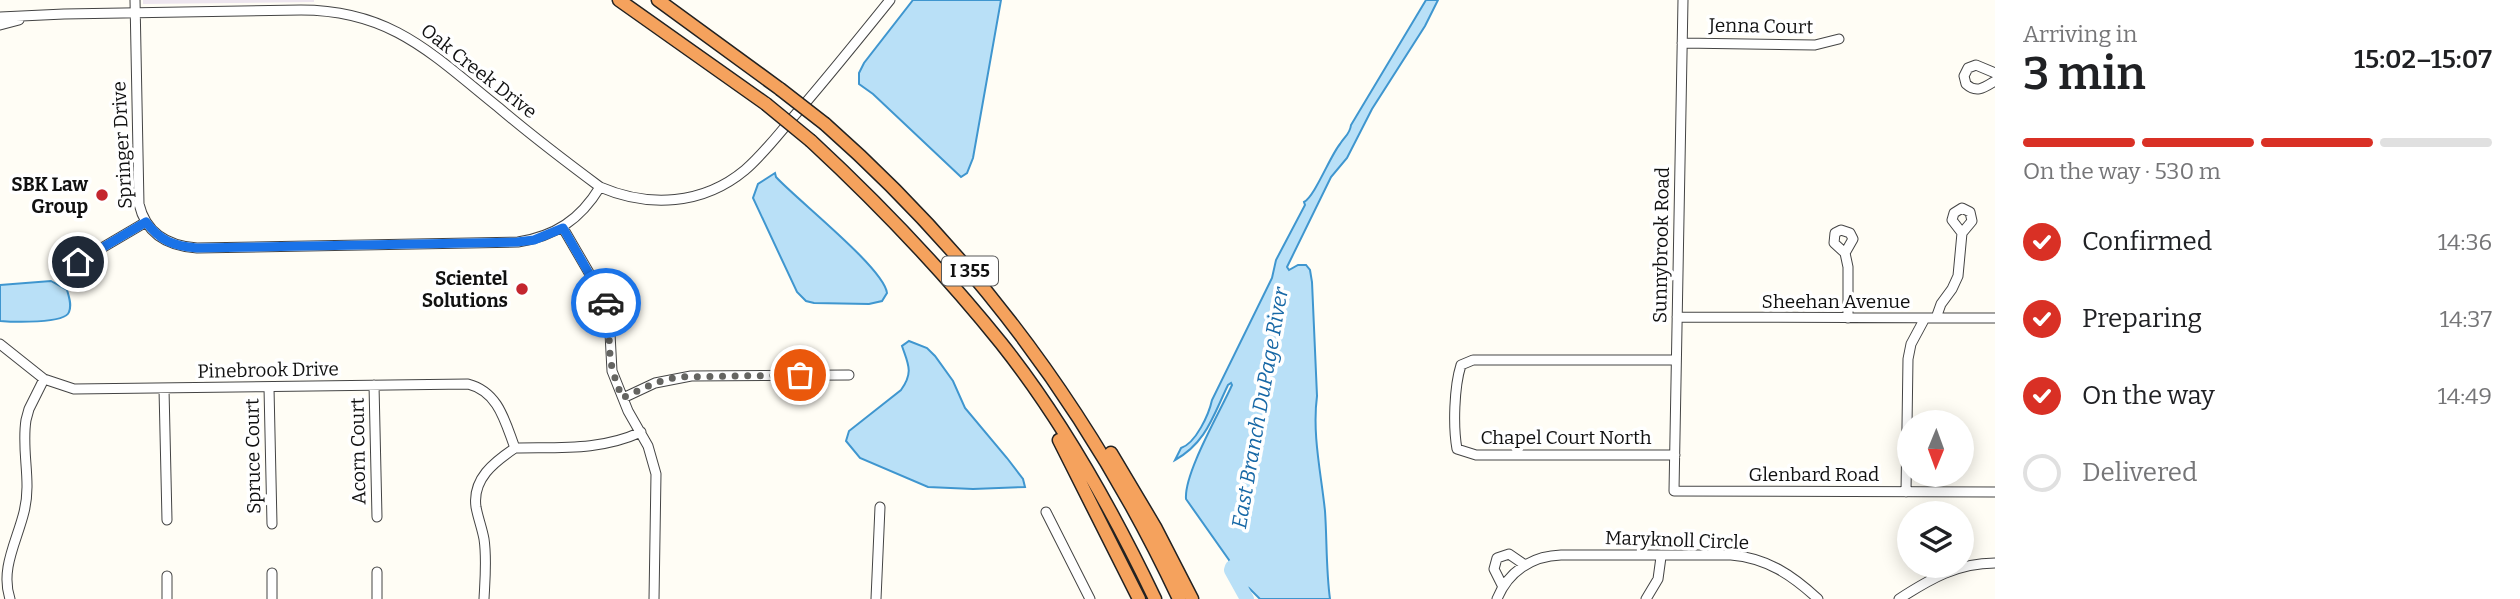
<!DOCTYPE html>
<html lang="en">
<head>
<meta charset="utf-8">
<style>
  :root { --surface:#fff; --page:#f2f2f2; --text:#202124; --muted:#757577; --line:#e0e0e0; --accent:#d93025 }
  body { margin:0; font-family:Bitter,serif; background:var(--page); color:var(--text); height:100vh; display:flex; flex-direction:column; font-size:26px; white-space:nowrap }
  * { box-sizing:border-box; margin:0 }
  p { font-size:23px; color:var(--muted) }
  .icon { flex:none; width:38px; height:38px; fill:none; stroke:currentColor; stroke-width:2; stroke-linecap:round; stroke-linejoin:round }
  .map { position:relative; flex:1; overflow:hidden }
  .sheet { display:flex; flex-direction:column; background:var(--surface); width:525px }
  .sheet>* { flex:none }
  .needle { width:46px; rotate:181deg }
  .controls { position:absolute; left:1897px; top:410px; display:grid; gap:14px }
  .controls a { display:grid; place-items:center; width:77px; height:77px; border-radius:50%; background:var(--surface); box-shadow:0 4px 18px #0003; font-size:35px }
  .pin { position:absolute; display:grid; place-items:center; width:60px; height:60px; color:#fff; margin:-30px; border:4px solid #fff; border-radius:50%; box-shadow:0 2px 7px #0007 }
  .courier { position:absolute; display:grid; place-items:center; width:70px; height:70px; margin:-35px; border:5px solid #1a73e8; border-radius:50%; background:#fff; color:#222; box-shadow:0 2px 9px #0007 }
  .headline em { font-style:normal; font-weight:600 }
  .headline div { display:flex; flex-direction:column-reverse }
  .headline { display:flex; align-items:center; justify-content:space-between; height:119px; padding:0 28px }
  h1 { font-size:46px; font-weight:600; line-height:52px }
  .bar { display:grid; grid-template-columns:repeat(4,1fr); gap:10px 7px; align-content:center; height:84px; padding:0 28px }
  .bar i { height:9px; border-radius:5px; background:var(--line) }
  .bar .on { background:var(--accent) }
  .bar p { grid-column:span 4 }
  ol { padding:0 28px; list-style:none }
  li { display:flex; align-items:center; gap:21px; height:77px }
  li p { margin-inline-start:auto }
  li .icon { padding:7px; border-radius:50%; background:var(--accent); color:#fff; stroke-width:4 }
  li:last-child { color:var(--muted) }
  li i { width:38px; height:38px; border:4px solid var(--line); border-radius:50% }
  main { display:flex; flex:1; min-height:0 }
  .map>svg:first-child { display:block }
</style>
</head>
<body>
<main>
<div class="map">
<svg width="1995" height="599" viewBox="0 0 1995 599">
  <rect width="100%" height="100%" fill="#fffdf5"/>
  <!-- industrial -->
  <path fill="#eee6ef" d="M 143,0 L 314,0 L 314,2 L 143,4 Z"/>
  <!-- water -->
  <path fill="#b9e0f7" stroke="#3f96cf" stroke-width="2" d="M 913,0 L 1001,0 L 973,158 L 967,173 L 961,177 L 873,94 L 859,84 L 859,73 L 864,63 Z
    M 1426,0 L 1438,0 L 1425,26 L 1372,109 L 1347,158 L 1331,177 L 1287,267 L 1289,270 L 1298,265 L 1306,265 L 1310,270 L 1312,282 L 1317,396 C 1312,434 1321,473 1325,511 C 1327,540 1326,570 1330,599 L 1260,599 L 1249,588 L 1231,580 L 1232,569 L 1229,560 L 1186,499 C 1184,473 1220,412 1232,385 L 1231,383 L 1228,385 C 1213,416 1206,443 1175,460 L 1181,448 C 1196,443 1209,414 1212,400 L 1272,278 L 1276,260 L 1305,205 L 1304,202 C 1315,196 1330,156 1340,144 C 1345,136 1350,134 1351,125 Z
    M 775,173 L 776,177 C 797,200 884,268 887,293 L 882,301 L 869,304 L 814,303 L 806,301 L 797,292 L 753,198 L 758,184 Z
    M 51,281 L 67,290 C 69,297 72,305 69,312 C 65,324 12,322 0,321 L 0,285 Z
    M 909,341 L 927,348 L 935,356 L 953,381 L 965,408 L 1007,458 L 1023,479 L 1025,487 L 973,489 L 928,487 L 860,458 L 846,441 L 849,431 L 901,390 C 914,372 908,364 902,346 Z"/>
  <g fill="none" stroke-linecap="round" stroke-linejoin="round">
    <!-- river -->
    <path stroke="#b9e0f7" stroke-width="14" d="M 1232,567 L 1231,570 L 1247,599"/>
    <defs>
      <path id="minor" d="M 135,0 L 139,204 C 146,234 168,246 197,248 L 518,242 C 555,236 580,220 600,187
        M 1683,0 L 1674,491 L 1995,492
        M 0,17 L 64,14 L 301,10 C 391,10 432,54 498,107 C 531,135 565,161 600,187 C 649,208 703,205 745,170 C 766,152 783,128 802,107 C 832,72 861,36 890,0
        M 0,25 L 19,20
        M 1682,43 L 1815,45 L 1839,39
        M 1995,73 L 1976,65 L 1968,68 L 1964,76 L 1966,84 C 1977,94 1985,87 1995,81
        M 563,228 L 606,302 L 609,315 L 612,371 L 628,411 L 648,446 L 656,474 L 654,599
        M 1845,253 L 1834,243 L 1835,233 L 1841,230 L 1850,233 L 1853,239 L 1845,253 L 1848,267 L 1848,318
        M 78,262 L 146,222
        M 1677,317 L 1995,318
        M 1936,318 L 1941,304 L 1952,289 L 1958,276 L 1962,233 L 1972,221 L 1970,212 L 1962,208 L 1954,213 L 1952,220 L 1962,233
        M 0,344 L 44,379 L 74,389 L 468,384 C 499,392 505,422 515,448
        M 374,385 L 377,517
        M 269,388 L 272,524
        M 164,389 L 167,520
        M 623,398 L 655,383 L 691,376 L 849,375
        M 515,448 C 559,447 600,451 641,432
        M 1675,455 L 1476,455 L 1457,449 C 1453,427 1454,387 1461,365 L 1473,360 L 1676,360
        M 1906,492 L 1908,359 L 1911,344 L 1925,318
        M 1046,512 L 1090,599
        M 377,572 L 377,599
        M 272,573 L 272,599
        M 167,576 L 167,599
        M 1502,585 L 1494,569 L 1497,558 L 1509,554 L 1525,565
        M 10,599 C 0,569 17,541 24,512 C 32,481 21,451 26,420 L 29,409 L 44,379
        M 484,599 C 485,579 487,559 484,539 C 482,528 478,518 476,507 C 472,479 494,462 515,448
        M 876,599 L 880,507
        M 1497,599 C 1508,572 1531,556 1561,555 L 1731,555 C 1767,558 1792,575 1818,599
        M 1646,599 L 1658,579 L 1661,557
        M 1899,599 C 1930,579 1957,563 1995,563"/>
      <path id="highway" d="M 619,0 L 766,104
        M 658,0 L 780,89
        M 825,124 C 976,257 1094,418 1179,599
        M 811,141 C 879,204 943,271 1001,343 C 1063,421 1112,509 1155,599
        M 1059,440 L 1139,599
        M 1111,453 L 1155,527 L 1192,599"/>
    </defs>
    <!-- minor casing -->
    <use href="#minor" stroke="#444" stroke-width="11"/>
    <!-- highway casing -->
    <use href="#highway" stroke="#222" stroke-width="15"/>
    <!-- minor -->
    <use href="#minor" stroke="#fff" stroke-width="9"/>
    <!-- highway -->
    <use href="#highway" stroke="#f5a25d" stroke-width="12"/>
    <defs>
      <path id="highway-bridge" d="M 780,89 L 825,124
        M 766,104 L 811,141"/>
    </defs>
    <!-- highway-bridge casing -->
    <use href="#highway-bridge" stroke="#222" stroke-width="15" stroke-linecap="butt"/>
    <!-- highway-bridge -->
    <use href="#highway-bridge" stroke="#f5a25d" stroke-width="12"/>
  </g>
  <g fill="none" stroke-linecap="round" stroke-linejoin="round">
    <!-- done -->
    <path stroke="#646461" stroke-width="7" stroke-dasharray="0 12.6" d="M 606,303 C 611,320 608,337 610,354 C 611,370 617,383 622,398 L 655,383 L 677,377 L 800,375"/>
    <!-- route -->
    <path stroke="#1a73e8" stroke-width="9" d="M 78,262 L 146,222 C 160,241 174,246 197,248 L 517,242 L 534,240 L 563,228 L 606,303"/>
  </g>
  <!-- markers -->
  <g fill="#c4262e" stroke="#fff" stroke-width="2.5">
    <circle cx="102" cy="195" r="7"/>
    <circle cx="522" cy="289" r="7"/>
  </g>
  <g text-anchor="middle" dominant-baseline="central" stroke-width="7" stroke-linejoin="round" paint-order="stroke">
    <!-- shield labels -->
    <rect fill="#fff" stroke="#585858" stroke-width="2" x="942" y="256.5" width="56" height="29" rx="5"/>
    <g font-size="18" font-weight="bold" fill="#111">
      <text x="970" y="271">I 355</text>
    </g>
    <!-- street labels -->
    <g font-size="19" fill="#111" stroke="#fff">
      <text transform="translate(1761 26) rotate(1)">Jenna Court</text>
      <text transform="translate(479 71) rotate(38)">Oak Creek Drive</text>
      <text transform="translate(122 145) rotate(-93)">Springer Drive</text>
      <text transform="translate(1661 245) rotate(-89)">Sunnybrook Road</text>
      <text x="1836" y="301">Sheehan Avenue</text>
      <text transform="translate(268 370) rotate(-1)">Pinebrook Drive</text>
      <text x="1566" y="437">Chapel Court North</text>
      <text transform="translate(358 451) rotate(-91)">Acorn Court</text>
      <text transform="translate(253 456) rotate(-91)">Spruce Court</text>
      <text x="1814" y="474">Glenbard Road</text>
      <text transform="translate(1677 540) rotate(2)">Maryknoll Circle</text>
    </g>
    <!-- poi labels -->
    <g font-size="19" font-weight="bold" fill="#111" stroke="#fff" text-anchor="end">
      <text x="88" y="184">SBK Law<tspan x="88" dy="22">Group</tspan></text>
      <text x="508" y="278">Scientel<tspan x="508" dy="22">Solutions</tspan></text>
    </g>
    <!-- water labels -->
    <g font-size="21" font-style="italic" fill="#1768a6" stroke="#fff">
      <text transform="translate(1260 408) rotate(-80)">East Branch DuPage River</text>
    </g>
  </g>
</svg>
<div class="controls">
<a><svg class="needle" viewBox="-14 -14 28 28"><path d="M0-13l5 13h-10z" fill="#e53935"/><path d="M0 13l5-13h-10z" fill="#757577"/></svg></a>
<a><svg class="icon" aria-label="layers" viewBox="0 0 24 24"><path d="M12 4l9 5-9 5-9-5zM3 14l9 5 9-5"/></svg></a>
</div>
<div class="pin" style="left:800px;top:375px;background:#ea580c"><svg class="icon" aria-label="bag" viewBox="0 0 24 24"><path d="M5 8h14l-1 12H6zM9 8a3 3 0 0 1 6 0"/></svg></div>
<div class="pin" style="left:78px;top:262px;background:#1f2937"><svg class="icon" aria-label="home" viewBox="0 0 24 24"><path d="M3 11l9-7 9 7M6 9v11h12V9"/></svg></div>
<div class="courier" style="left:606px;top:303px"><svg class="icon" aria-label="car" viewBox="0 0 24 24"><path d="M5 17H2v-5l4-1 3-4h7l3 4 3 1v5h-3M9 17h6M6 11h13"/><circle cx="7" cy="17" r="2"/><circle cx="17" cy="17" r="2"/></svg></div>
</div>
<section class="sheet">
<div class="headline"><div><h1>3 min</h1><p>Arriving in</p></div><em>15:02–15:07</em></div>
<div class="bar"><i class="on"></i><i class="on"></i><i class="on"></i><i></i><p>On the way · 530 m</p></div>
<ol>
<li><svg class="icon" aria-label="check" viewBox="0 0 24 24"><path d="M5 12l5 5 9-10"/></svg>Confirmed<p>14:36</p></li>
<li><svg class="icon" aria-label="check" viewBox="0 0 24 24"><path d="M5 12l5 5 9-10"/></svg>Preparing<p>14:37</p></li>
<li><svg class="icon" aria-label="check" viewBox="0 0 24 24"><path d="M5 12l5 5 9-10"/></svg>On the way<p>14:49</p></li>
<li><i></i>Delivered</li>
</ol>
</section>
</main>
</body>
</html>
